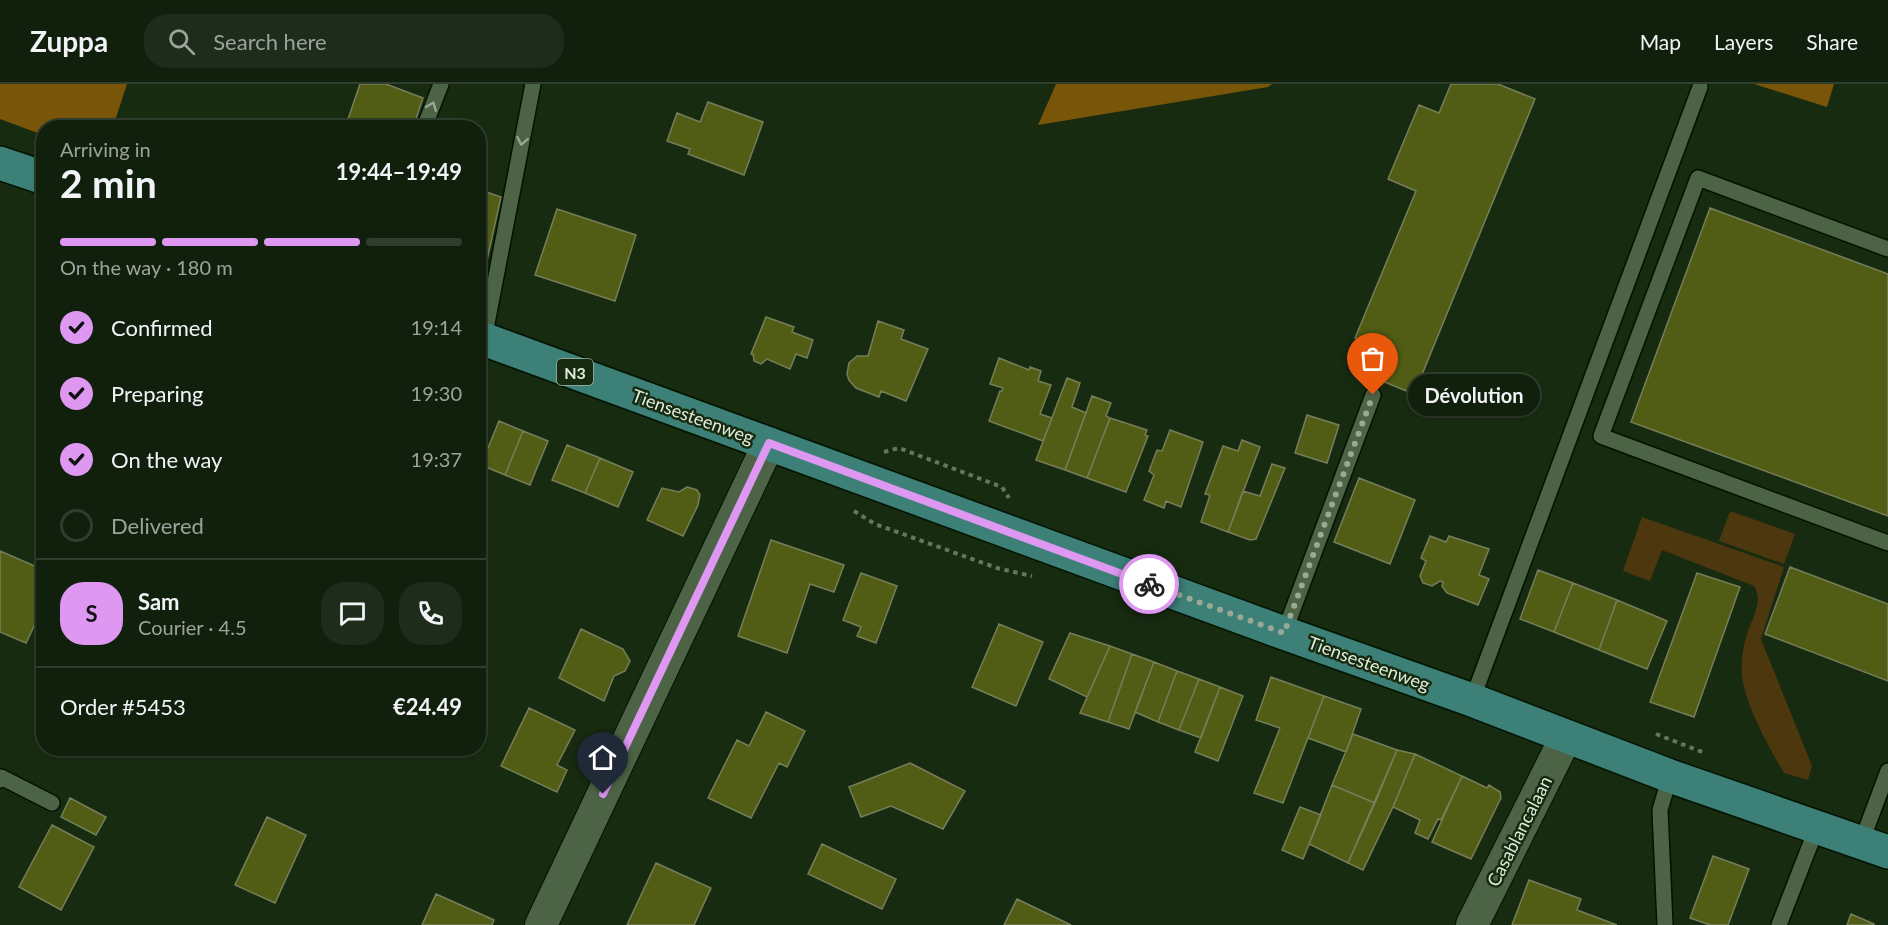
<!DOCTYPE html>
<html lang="en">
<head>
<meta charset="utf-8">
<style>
  :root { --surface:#11200d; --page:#1e2d1b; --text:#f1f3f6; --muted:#9ca39d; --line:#303e2e; --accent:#de98f2 }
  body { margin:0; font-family:Lato,sans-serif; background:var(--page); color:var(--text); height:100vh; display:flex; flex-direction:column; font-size:22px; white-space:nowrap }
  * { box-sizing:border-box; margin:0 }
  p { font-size:20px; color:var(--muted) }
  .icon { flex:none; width:33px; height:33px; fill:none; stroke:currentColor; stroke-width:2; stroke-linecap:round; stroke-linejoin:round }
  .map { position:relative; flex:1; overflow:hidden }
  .side { position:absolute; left:36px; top:36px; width:450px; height:636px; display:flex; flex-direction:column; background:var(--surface); border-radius:24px; box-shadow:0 2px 4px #0004,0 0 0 2px var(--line) }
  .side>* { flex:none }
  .pin { position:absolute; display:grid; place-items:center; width:51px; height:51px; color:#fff; margin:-62px -26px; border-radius:50% 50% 50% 0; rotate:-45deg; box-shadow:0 0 6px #0007 }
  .pin .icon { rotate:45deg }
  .courier { position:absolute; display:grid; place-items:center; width:60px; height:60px; margin:-30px; border:4px solid #de98f2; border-radius:50%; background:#fff; color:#222; box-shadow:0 2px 8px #0007 }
  .bubble { position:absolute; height:42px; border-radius:21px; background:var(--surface); box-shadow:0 2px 4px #0004,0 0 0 2px var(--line); font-size:20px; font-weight:700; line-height:42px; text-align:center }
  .summary em { font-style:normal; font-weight:700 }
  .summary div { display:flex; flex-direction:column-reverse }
  .summary { display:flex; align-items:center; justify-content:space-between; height:102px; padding:0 24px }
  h1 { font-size:39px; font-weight:700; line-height:45px }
  .bar { display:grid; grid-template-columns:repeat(4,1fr); gap:9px 6px; align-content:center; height:72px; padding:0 24px }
  .bar i { height:8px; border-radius:4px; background:var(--line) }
  .bar .selected { background:var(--accent) }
  .bar p { grid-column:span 4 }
  .line { display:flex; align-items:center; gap:15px; padding:0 24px; border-top:2px solid var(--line) }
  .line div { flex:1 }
  .round { display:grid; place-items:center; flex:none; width:63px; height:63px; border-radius:24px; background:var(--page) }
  ol { padding:0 24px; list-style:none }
  li { display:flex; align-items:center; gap:18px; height:66px }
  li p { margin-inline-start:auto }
  li .icon { padding:6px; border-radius:50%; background:var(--accent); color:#111; stroke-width:4 }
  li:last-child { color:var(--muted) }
  li i { width:33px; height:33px; border:3px solid var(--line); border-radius:50% }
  header { display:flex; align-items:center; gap:36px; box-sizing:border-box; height:84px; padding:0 30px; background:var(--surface); border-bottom:2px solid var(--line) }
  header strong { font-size:28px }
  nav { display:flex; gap:33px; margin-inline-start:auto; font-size:21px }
  .search { width:420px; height:54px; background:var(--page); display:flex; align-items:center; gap:15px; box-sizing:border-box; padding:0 21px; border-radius:24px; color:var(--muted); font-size:22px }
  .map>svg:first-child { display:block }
</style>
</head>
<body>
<header>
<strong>Zuppa</strong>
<div class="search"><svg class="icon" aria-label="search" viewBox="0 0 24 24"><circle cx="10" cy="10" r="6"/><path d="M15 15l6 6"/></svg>Search here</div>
<nav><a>Map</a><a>Layers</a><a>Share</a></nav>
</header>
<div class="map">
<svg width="1888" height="841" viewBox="0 0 1888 841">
  <rect width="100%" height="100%" fill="#172b11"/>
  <!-- green -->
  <path fill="#4d370f" d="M 1730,427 L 1795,450 L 1784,480 L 1719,457 Z
    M 1642,433 L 1784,483 L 1761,555 L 1812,682 L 1808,696 L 1784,689 C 1769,663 1745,621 1742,591 C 1741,578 1743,562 1747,550 C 1752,533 1764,518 1754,502 L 1662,466 L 1650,497 L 1623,487 Z"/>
  <!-- forest -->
  <path fill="#795509" d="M 0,0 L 127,0 L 113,43 L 44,44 L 43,51 L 0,35 Z
    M 1056,0 L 1272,0 L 1268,3 L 1038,41 Z
    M 1754,0 L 1834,0 L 1827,23 Z"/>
  <!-- building -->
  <path fill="#515d15" stroke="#767e5a" stroke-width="1.5" d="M 360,0 L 386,0 L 423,14 L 413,44 L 345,44 Z
    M 1451,0 L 1498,0 L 1535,15 L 1414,310 L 1360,288 L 1371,261 L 1355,254 L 1416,107 L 1388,95 L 1419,21 L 1439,29 Z
    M 708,18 L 763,38 L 744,91 L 688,70 L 690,65 L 667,57 L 677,29 L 700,38 Z
    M 478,105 L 501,113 L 487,176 L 478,173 Z
    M 1710,124 L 1888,190 L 1888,432 L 1631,338 Z
    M 557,125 L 636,151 L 615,217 L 535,191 Z
    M 766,233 L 794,243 L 792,248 L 813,256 L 807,274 L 796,270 L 790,285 L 767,275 L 761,280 L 754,277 L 753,270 L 751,270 Z
    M 878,237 L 904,246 L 901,255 L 928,265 L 906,317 L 881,307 L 879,313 L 856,304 L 849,296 L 847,290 L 849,279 L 857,272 L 868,272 Z
    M 999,274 L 1029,286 L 1030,283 L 1041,287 L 1038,297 L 1051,301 L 1040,330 L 1052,334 L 1043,357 L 989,337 L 1000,307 L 1002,307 L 1003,304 L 990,300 Z
    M 1067,294 L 1080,299 L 1072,323 L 1086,329 L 1065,386 L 1036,376 Z
    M 1092,312 L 1111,319 L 1106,332 L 1110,334 L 1087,394 L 1065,386 Z
    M 1307,331 L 1339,341 L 1327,379 L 1295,369 Z
    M 1110,334 L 1147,346 L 1145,351 L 1148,352 L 1126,408 L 1087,394 Z
    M 499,337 L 523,347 L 505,391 L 481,381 Z
    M 1170,346 L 1203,358 L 1181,423 L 1166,417 L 1164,424 L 1144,416 L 1154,391 L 1149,387 L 1157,366 L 1162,367 Z
    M 523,347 L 548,357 L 530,401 L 505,391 Z
    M 1242,356 L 1260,363 L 1228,448 L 1201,438 L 1210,411 L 1205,410 L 1223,362 L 1238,367 Z
    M 567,361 L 600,374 L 585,409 L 552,396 Z
    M 600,374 L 633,388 L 618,423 L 585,409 Z
    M 1272,380 L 1285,384 L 1256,455 L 1250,456 L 1228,448 L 1243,407 L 1260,412 Z
    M 1359,394 L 1415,416 L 1390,480 L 1334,458 Z
    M 687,403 L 697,406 L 700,411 L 698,421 L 683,452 L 647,436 L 662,404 L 679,408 Z
    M 1430,452 L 1446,458 L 1449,452 L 1489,465 L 1479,491 L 1489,495 L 1478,521 L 1447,509 L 1442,502 L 1443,498 L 1440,497 L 1432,502 L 1423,499 L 1420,492 L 1426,477 L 1421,474 Z
    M 771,456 L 844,481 L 834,508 L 810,500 L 787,569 L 738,552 Z
    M 0,467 L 44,486 L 44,521 L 26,559 L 0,548 Z
    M 1790,483 L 1888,520 L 1888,597 L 1765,550 Z
    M 1538,486 L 1573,499 L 1554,548 L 1520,535 Z
    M 861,489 L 897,502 L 876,559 L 857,552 L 861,543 L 843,536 Z
    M 1697,489 L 1740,503 L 1694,633 L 1650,618 Z
    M 1573,499 L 1617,516 L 1599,566 L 1554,548 Z
    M 1617,516 L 1667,537 L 1647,585 L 1599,566 Z
    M 999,540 L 1043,558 L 1016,622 L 972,603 Z
    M 581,545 L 623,565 L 630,577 L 625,587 L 614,592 L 604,617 L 559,594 Z
    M 1070,549 L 1110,562 L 1087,613 L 1049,595 Z
    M 1110,562 L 1132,570 L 1108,638 L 1080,629 Z
    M 1132,570 L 1154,578 L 1129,645 L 1108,638 Z
    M 1154,578 L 1177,587 L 1158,638 L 1135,628 Z
    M 1177,587 L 1199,595 L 1179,646 L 1158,638 Z
    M 1271,593 L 1324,612 L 1283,719 L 1254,709 L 1280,644 L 1256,636 Z
    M 1199,595 L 1220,603 L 1201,654 L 1179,646 Z
    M 1220,603 L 1243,612 L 1218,677 L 1195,668 Z
    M 1324,612 L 1361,625 L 1346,668 L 1308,654 Z
    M 529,624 L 575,646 L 557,681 L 567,686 L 557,708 L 501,682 Z
    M 766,628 L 805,647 L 787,683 L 779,679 L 751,734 L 708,714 L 737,656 L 749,662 Z
    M 1353,650 L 1397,666 L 1375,719 L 1332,701 Z
    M 1397,666 L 1415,670 L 1393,723 L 1363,786 L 1348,779 Z
    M 1415,670 L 1462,692 L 1441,736 L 1438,735 L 1428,755 L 1415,749 L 1420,736 L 1393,723 Z
    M 910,679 L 965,707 L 943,745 L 891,722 L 861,733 L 849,703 Z
    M 1462,692 L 1487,704 L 1489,701 L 1500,708 L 1501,714 L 1471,775 L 1432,758 Z
    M 1332,701 L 1375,719 L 1348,779 L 1309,760 Z
    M 70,714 L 106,733 L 96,751 L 61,733 Z
    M 1300,723 L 1321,731 L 1303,775 L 1282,766 Z
    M 267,733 L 306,751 L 275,819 L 235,801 Z
    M 52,741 L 94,763 L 61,826 L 19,803 Z
    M 822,760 L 896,795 L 882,825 L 808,790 Z
    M 1713,772 L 1749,785 L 1728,841 L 1710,841 L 1690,834 Z
    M 656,779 L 711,804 L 694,841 L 627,841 Z
    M 1529,796 L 1581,815 L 1577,826 L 1617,841 L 1512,841 Z
    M 436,810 L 494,836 L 492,841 L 422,841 Z
    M 1017,815 L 1071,841 L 1004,841 Z
    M 1851,830 L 1874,840 L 1874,841 L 1847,841 Z"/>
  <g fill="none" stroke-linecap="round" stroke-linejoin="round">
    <defs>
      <path id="service" d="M 424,44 L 441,0
        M 1888,165 L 1698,94 L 1601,352 L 1888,459
        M 484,255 L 533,0
        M 1284,549 L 1373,311
        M 1472,616 L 1700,3
        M 0,696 L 1,693 L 52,719
        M 1861,759 L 1888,687
        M 1665,841 L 1660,726 L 1670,692
        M 1779,841 L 1817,743"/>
      <path id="minor" d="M 541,841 L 769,359
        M 1472,841 L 1566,653"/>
      <path id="primary" d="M 0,79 L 44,94
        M 478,253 L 1284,549 L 1472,616 L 1670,692 L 1888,768"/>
    </defs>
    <!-- service casing -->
    <use href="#service" stroke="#021300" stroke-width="18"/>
    <!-- minor casing -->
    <use href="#minor" stroke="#021300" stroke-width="34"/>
    <!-- primary casing -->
    <use href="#primary" stroke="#021300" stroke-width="36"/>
    <!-- path -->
    <path stroke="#64765f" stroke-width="4" stroke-dasharray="4.5 4.5" stroke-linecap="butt" d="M 884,368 L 899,364 L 1002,403 L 1009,414
      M 854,427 L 875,440 L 997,484 L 1032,492
      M 1656,650 L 1705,669"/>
    <!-- service -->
    <use href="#service" stroke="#4c6346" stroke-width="15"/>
    <!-- minor -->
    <use href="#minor" stroke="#4c6346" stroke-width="32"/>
    <!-- primary -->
    <use href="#primary" stroke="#3c8077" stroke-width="33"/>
  </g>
  <!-- one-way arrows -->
  <defs><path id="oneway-chevron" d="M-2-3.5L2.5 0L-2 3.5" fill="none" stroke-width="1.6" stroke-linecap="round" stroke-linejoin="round" transform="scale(1.5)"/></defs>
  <g stroke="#96a891">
    <use href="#oneway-chevron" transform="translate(432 22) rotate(-69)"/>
    <use href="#oneway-chevron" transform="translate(522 57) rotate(101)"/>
  </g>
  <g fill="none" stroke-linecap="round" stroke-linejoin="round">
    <!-- done -->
    <path stroke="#9aa995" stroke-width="6" stroke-dasharray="0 10.8" d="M 1149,500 L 1284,549 L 1373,311"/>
    <!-- route -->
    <path stroke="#de98f2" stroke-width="8" d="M 603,710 L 769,359 L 1149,500"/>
  </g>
  <g text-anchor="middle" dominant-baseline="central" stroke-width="5" stroke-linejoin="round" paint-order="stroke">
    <!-- shield labels -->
    <rect fill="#172b11" stroke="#a4b39f" stroke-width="1.5" x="557" y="275" width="36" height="26" rx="4.5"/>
    <g font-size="16" font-weight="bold" fill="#e0eddc">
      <text x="575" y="288">N3</text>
    </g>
    <!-- street labels -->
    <g font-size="18" fill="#e0eddc" stroke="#172b11">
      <text transform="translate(693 332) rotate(20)">Tiensesteenweg</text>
      <text transform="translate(1369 579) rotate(20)">Tiensesteenweg</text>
      <text transform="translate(1519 747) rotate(-63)">Casablancalaan</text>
    </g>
  </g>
</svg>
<div class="pin" style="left:1373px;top:311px;background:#ea580c"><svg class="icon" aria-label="bag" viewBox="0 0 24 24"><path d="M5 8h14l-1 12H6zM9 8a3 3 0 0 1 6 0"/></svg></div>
<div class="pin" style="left:603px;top:710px;background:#1f2937"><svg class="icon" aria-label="home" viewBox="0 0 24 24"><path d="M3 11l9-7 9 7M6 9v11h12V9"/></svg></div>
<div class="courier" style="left:1149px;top:500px"><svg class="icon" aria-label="bike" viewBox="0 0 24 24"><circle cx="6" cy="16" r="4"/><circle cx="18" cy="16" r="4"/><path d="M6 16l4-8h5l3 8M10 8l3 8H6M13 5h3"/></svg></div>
<div class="bubble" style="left:1408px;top:290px;width:132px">Dévolution</div>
<section class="side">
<div class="summary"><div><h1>2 min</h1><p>Arriving in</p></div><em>19:44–19:49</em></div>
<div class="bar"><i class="selected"></i><i class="selected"></i><i class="selected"></i><i></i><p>On the way · 180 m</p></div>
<ol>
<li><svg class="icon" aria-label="check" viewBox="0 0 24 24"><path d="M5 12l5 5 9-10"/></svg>Confirmed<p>19:14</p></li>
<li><svg class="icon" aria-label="check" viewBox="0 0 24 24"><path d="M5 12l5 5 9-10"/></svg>Preparing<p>19:30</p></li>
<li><svg class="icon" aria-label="check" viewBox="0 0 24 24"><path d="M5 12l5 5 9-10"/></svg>On the way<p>19:37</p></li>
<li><i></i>Delivered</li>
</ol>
<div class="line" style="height:108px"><b class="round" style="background:var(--accent);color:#111">S</b><div><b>Sam</b><p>Courier · 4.5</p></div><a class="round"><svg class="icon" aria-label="chat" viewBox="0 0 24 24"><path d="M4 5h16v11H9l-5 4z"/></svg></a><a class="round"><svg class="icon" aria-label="phone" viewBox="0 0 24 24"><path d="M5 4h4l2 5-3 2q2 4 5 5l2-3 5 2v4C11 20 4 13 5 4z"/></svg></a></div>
<div class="line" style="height:78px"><div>Order #5453</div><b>€24.49</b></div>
</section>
</div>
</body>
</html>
